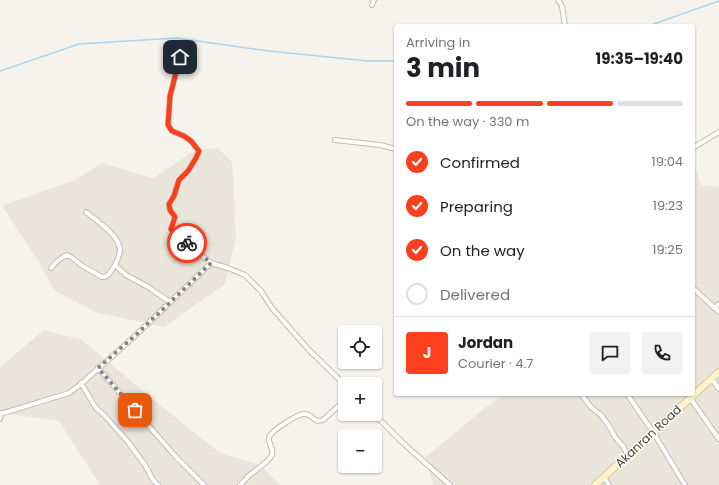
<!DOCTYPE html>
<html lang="en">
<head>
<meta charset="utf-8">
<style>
  :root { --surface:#fff; --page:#f2f2f2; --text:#202124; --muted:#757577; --line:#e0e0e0; --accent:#fc3f1d }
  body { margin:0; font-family:Poppins,sans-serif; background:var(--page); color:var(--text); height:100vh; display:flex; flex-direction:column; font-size:15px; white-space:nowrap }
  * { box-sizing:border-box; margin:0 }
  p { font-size:13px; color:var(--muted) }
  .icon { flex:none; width:22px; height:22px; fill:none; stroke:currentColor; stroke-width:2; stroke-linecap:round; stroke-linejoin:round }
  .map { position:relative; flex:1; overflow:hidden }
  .side { position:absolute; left:394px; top:24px; width:301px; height:372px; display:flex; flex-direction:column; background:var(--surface); border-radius:4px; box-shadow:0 1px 3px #0004 }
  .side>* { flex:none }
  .fabs { position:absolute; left:338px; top:325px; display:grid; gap:8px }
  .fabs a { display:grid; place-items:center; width:44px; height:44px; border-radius:4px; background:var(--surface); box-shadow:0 1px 3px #0004; font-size:20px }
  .pin { position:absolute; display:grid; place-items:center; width:34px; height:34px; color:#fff; margin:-17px; border-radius:8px; box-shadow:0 2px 6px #0006 }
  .courier { position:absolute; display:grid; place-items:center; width:40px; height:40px; margin:-20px; border:3px solid #fc3f1d; border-radius:50%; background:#fff; color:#222; box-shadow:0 1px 5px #0007 }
  .summary em { font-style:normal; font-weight:700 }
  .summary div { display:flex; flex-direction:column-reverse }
  .summary { display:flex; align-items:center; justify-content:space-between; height:68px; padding:0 12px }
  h1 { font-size:26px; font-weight:700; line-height:30px }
  .bar { display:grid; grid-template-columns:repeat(4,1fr); gap:6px 4px; align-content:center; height:48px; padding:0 12px }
  .bar i { height:5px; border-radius:3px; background:var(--line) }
  .bar .active { background:var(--accent) }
  .bar p { grid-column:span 4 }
  .line { display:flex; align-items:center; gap:10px; padding:0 12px; border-top:1px solid var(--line) }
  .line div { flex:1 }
  .round { display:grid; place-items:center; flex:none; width:42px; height:42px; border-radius:4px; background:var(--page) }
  ol { padding:0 12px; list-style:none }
  li { display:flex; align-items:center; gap:12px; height:44px }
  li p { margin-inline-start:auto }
  li .icon { padding:4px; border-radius:50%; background:var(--accent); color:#fff; stroke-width:4 }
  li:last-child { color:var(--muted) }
  li i { width:22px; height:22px; border:2px solid var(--line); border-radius:50% }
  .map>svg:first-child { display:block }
</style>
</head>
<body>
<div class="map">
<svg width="719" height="485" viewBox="0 0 719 485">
  <rect width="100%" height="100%" fill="#f6f3ec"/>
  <!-- residential -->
  <path fill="#eae5da" d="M 218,148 L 232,162 L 236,237 L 225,284 L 164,327 L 95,312 L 54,290 L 37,259 L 2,206 L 75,180 L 102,163 L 153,178 L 194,151 Z
    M 693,161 L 701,185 L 719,187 L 719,485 L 433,485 L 426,457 L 486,407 L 506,394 L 693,394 Z
    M 44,330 L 82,340 L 150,397 L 220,453 L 261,465 L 280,485 L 100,485 L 59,421 L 8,414 L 0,420 L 0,367 Z"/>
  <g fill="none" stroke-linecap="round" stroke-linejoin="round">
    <!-- stream -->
    <path stroke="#a9d4f2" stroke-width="1.5" d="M 648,26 L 719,1
      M 0,71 L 79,44 L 176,38 L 269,51 L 368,61 L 396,61"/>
    <defs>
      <path id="minor" d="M 558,0 L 562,6 L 565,26
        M 372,5 L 374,0
        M 180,57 L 170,96 L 168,125 L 172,131 L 184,136 L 191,141 L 199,151 L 196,158 L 188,171 L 179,180 L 174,196 L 169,204 L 170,210 L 175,217 L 171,229 L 174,233 L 211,263
        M 335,140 L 380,145 L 396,149
        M 693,148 L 696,146 L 719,132
        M 86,212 C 96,220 120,236 120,250 C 120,255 117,261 115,265 L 126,275 L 148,287 L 170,302
        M 51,268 C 55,263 60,258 67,255 L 71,257 L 81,265 L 102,277 C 108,278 112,270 115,265
        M 693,288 L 719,312
        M 714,308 L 719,304
        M 98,368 L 177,458 L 204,485
        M 712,379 L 719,389
        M 81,383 L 96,408 L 105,416 L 128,442 L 145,465 L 153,480 L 158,485
        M 581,394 L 591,407 L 601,415 L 609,426 L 615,437 L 623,446 L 628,455
        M 627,394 L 653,432 L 685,485
        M 690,398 L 719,439
        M 0,414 L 69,393 L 81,384 L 136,335 L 211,263 L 228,268 L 245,275 L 261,291 L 272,308 L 309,350 L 345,385
        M 374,414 L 402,442 L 450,485
        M 0,419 L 1,413
        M 604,477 L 609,485
        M 240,485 C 244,481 247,477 251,474 C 256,470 270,460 272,455 C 274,449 268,443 269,438 C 270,431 298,414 304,414 C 313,413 313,424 323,420 L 345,400"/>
      <path id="secondary" d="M 595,485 L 719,372"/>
    </defs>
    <!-- minor casing -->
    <use href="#minor" stroke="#c2bbae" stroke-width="6"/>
    <!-- secondary casing -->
    <use href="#secondary" stroke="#d6c79b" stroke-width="8"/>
    <!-- minor -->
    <use href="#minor" stroke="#fff" stroke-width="4"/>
    <!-- secondary -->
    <use href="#secondary" stroke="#fff3cd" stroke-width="6"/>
  </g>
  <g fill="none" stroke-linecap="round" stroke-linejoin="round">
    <!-- done -->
    <path stroke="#878178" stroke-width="4" stroke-dasharray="0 7.2" d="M 135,410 L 98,368 L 136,335 L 211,263 L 187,243"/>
    <!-- route -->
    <path stroke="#fc3f1d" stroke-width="5" d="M 180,57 L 170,96 L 168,125 L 172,131 L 184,136 L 191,141 L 199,151 L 196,158 L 188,171 L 179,180 L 174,196 L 169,204 L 170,210 L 175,217 L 171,229 L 174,233 L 187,243"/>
  </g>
  <g text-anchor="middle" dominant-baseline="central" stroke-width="3" stroke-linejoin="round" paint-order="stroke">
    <!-- street labels -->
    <g font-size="12" fill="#4b4439" stroke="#fff">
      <text transform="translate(648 436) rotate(-43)">Akanran Road</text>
    </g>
  </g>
</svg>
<div class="fabs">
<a><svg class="icon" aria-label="locate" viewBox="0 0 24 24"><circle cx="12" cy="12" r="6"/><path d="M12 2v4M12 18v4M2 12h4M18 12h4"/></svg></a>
<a>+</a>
<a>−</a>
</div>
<div class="pin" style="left:135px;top:410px;background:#ea580c"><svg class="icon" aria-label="bag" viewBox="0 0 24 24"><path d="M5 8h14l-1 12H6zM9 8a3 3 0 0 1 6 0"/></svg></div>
<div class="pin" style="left:180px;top:57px;background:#1f2937"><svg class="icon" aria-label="home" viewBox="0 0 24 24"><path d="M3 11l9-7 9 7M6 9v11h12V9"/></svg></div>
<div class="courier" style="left:187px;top:243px"><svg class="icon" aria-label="bike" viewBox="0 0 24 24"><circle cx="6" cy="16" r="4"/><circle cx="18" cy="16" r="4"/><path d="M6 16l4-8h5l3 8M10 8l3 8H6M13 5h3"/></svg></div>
<section class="side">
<div class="summary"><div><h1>3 min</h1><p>Arriving in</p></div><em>19:35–19:40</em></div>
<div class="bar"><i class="active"></i><i class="active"></i><i class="active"></i><i></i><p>On the way · 330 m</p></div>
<ol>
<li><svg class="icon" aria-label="check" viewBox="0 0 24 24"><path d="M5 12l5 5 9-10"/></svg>Confirmed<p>19:04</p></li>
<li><svg class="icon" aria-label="check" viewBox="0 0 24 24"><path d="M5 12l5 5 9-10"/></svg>Preparing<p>19:23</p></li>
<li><svg class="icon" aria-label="check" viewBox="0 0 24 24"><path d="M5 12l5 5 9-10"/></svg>On the way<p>19:25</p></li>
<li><i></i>Delivered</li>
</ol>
<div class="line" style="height:72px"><b class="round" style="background:var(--accent);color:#fff">J</b><div><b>Jordan</b><p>Courier · 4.7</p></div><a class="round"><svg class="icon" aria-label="chat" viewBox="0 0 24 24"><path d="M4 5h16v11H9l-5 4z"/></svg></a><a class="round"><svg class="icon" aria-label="phone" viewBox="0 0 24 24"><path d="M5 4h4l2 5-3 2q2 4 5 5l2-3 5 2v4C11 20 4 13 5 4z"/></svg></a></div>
</section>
</div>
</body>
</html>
